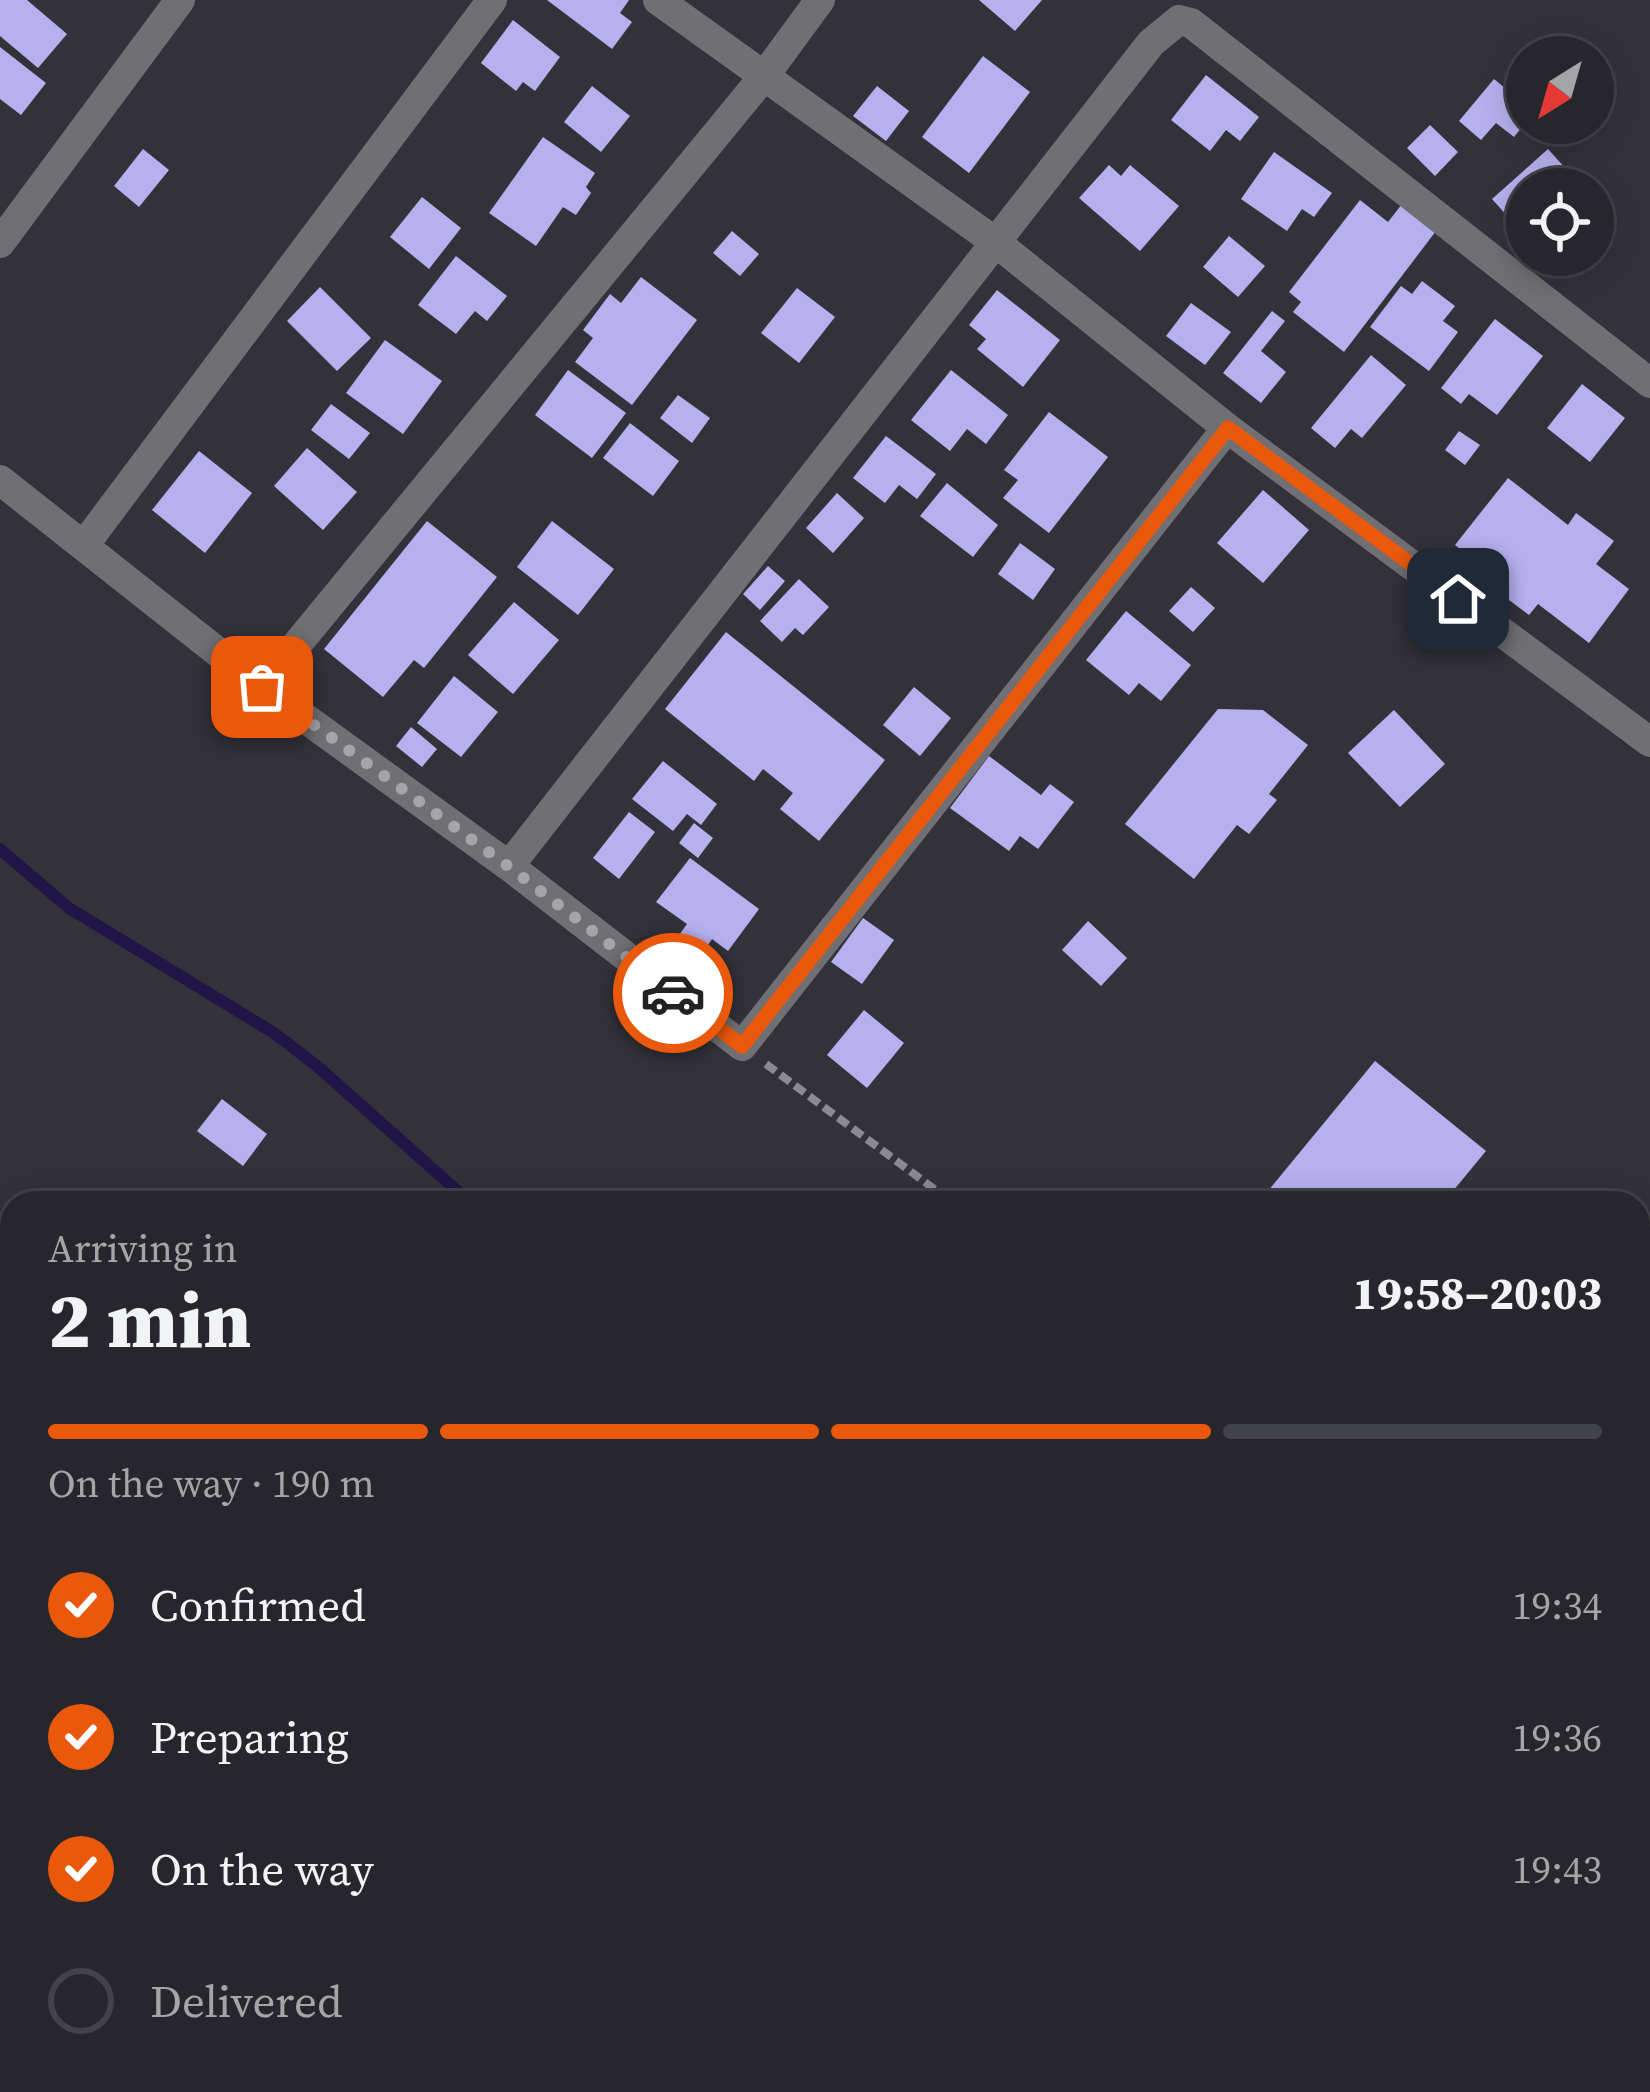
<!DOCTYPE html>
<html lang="en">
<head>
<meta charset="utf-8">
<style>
  :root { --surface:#26262c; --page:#323238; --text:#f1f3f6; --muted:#a4a5a9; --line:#424348; --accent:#ea580c }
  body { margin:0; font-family:"Source Serif 4",serif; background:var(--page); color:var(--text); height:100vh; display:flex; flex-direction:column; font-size:45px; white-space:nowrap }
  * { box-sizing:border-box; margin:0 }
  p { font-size:39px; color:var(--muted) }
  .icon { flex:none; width:66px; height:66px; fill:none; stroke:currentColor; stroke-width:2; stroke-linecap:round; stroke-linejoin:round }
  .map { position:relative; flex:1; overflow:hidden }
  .drawer { position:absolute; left:0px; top:1191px; width:1650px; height:903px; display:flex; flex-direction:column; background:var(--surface); border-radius:36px 36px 0 0; box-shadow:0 6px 30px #0003,0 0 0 3px var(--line) }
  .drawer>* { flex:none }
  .needle { width:78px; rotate:217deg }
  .tools { position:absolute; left:1506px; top:36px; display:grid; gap:24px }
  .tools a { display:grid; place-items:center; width:108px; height:108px; border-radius:50%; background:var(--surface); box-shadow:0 6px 30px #0003,0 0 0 3px var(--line); font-size:60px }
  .pin { position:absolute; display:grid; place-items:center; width:102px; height:102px; color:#fff; margin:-51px; border-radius:24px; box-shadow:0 6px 18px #0006 }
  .courier { position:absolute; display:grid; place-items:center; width:120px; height:120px; margin:-60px; border:9px solid #ea580c; border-radius:50%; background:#fff; color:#222; box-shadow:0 3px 15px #0007 }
  .overview em { font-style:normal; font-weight:800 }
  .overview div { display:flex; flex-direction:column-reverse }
  .overview { display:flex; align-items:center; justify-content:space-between; height:204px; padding:0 48px }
  h1 { font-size:78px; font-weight:800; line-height:90px }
  .bar { display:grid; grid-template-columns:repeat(4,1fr); gap:18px 12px; align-content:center; height:144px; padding:0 48px }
  .bar i { height:15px; border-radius:9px; background:var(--line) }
  .bar .current { background:var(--accent) }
  .bar p { grid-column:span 4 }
  ol { padding:0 48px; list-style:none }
  li { display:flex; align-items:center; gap:36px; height:132px }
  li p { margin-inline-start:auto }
  li .icon { padding:12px; border-radius:50%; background:var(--accent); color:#fff; stroke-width:4 }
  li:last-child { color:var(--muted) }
  li i { width:66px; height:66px; border:6px solid var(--line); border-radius:50% }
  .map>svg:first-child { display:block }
</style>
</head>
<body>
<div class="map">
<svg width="1650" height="2092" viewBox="0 0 1650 2092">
  <rect width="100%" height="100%" fill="#33323b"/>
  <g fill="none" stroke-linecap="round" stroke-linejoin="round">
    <!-- stream -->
    <path stroke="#211547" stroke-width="12" d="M 0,849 L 69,908 L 274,1033 L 317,1066 L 471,1203
      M 1411,2082 L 1422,2092"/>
  </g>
  <!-- building -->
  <path fill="#b7b0ef" d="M 0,0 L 27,0 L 67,34 L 38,68 L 0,36 Z
    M 547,0 L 629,0 L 620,13 L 632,22 L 612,49 Z
    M 979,0 L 1042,0 L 1015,31 Z
    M 513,20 L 560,57 L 535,91 L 523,82 L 516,91 L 481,63 Z
    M 0,47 L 46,83 L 21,115 L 0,99 Z
    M 983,56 L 1030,92 L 969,173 L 922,137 Z
    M 1206,75 L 1259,117 L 1240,141 L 1226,130 L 1210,151 L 1171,120 Z
    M 1494,79 L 1527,106 L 1527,121 L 1514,137 L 1496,123 L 1481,140 L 1459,121 Z
    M 592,86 L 630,116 L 601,152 L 564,122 Z
    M 877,86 L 909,111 L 886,141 L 853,116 Z
    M 1430,125 L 1458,152 L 1435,176 L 1407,148 Z
    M 543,137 L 595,173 L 586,187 L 591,193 L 576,215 L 563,207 L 536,246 L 489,213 Z
    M 143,149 L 169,170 L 139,207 L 114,186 Z
    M 1548,149 L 1584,189 L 1527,189 L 1527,238 L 1492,199 Z
    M 1274,152 L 1332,193 L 1314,217 L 1302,209 L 1287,231 L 1241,199 Z
    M 1109,165 L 1121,176 L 1130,165 L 1179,206 L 1140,251 L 1079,198 Z
    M 422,197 L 461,228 L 429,269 L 390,237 Z
    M 1360,200 L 1388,222 L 1402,204 L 1436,231 L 1344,352 L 1293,312 L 1301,302 L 1289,292 Z
    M 732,231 L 759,254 L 740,276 L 713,253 Z
    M 1229,236 L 1265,266 L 1238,297 L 1203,267 Z
    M 456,256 L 507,296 L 487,321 L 475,311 L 456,334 L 418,305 Z
    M 641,277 L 697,320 L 632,405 L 575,362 L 593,338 L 583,330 L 610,294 L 621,303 Z
    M 1422,281 L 1455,306 L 1443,321 L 1458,332 L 1429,371 L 1370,327 L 1401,286 L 1412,294 Z
    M 320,287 L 371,338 L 337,371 L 287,321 Z
    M 797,288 L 835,317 L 799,363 L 761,333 Z
    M 997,290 L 1060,340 L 1023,387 L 977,349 L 986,339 L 969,325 Z
    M 1191,303 L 1231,332 L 1205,365 L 1166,336 Z
    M 1272,311 L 1285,321 L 1261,351 L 1286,372 L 1261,403 L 1223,373 Z
    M 1495,319 L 1543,356 L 1497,415 L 1469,394 L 1461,404 L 1441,388 Z
    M 385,340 L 442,381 L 403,434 L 346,393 Z
    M 1371,355 L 1406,385 L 1362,438 L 1351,429 L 1335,448 L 1311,428 Z
    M 568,370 L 626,413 L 592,458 L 535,415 Z
    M 951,370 L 1008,415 L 986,444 L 967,429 L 950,451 L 911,420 Z
    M 1582,384 L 1625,418 L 1590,462 L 1547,428 Z
    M 678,395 L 710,418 L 692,443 L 660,418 Z
    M 331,404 L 370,433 L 349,459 L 311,430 Z
    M 1049,412 L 1108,457 L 1049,533 L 1003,498 L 1018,480 L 1004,470 Z
    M 630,423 L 679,461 L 653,496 L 603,458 Z
    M 1459,431 L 1480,445 L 1465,465 L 1445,450 Z
    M 886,436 L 936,474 L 917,499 L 899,485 L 885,503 L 853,478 Z
    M 307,448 L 357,492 L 323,530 L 274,486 Z
    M 199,451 L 252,493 L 205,553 L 152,510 Z
    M 1508,478 L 1568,525 L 1576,513 L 1614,541 L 1596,564 L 1629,589 L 1589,643 L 1538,604 L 1529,615 L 1493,588 L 1499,580 L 1455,545 Z
    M 947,483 L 998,525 L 973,557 L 920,516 Z
    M 1263,490 L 1309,530 L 1263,583 L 1217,543 Z
    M 837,493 L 864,518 L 833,553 L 806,528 Z
    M 427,521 L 497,577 L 424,668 L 414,660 L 383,697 L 324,649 Z
    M 552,521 L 614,569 L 578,615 L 517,567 Z
    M 1020,543 L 1055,569 L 1033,600 L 998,574 Z
    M 768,566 L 785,581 L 760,610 L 743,594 Z
    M 799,579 L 829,607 L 803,635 L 795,628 L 782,642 L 760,621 Z
    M 1191,587 L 1215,608 L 1193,632 L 1169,611 Z
    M 514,602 L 559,640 L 513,694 L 468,655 Z
    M 1126,611 L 1191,665 L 1161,701 L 1139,683 L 1129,695 L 1086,660 Z
    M 726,632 L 885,760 L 819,841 L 780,809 L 793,793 L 763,769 L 754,781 L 665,709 Z
    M 454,676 L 498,712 L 461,757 L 417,723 Z
    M 914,687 L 951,718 L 920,756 L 883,725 Z
    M 1218,709 L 1263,710 L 1308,745 L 1269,794 L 1277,800 L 1249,834 L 1237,825 L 1194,879 L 1125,824 Z
    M 1394,710 L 1445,764 L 1400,807 L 1348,753 Z
    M 411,727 L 437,749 L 422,767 L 396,746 Z
    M 989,756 L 1041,795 L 1050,784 L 1074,802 L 1038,849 L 1020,836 L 1009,851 L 950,808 Z
    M 663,761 L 717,804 L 701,825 L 687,814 L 673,831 L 632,799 Z
    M 629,812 L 655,832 L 619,879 L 593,858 Z
    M 694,823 L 713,838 L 698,858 L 679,843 Z
    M 690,858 L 759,909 L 728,951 L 712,939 L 698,960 L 674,942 L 687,924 L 656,902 Z
    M 863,918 L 894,940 L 862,984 L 831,962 Z
    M 1088,921 L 1127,958 L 1101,986 L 1062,950 Z
    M 864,1010 L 904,1043 L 867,1088 L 827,1055 Z
    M 1375,1061 L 1486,1151 L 1443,1203 L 1258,1203 Z
    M 222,1099 L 267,1134 L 243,1166 L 197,1131 Z"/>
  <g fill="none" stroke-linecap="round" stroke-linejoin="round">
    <!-- path -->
    <path stroke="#8a8a91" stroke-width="8" stroke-dasharray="12 6" stroke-linecap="butt" d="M 766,1064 L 953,1203
      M 1638,1769 L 1650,1781
      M 1638,1924 L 1650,1915
      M 208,2092 L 215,2082
      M 1429,2092 L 1441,2082"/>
    <!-- minor -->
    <path stroke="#707074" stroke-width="30" d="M 658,0 L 998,244 L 1227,428 L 1650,742
      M 0,243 L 180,0
      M 0,480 L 262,687 L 509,866 L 742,1046 L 1227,428
      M 85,544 L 492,0
      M 262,687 L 765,75 L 820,0
      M 509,866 L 1151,43 L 1179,20 L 1191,23 L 1650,383
      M 0,1362 L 12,1349
      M 906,2082 L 918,2092"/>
  </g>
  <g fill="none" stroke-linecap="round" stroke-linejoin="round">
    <!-- done -->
    <path stroke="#a5a4ab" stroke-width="12" stroke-dasharray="0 21.6" d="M 262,687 L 508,866 L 673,993"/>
    <!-- route -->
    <path stroke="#ea580c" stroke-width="15" d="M 673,993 L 742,1046 L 1228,428 L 1458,599"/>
  </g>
</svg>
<div class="tools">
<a><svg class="needle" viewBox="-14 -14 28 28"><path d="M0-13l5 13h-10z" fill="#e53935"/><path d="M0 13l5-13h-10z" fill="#a4a5a9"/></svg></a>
<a><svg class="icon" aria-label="locate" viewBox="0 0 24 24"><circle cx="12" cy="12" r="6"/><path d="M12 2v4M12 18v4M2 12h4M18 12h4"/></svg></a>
</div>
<div class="pin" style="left:262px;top:687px;background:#ea580c"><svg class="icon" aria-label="bag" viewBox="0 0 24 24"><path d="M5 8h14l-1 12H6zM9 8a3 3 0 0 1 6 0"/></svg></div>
<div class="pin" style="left:1458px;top:599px;background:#1f2937"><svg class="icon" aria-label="home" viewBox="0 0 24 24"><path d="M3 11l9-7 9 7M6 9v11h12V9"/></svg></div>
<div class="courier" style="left:673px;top:993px"><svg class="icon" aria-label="car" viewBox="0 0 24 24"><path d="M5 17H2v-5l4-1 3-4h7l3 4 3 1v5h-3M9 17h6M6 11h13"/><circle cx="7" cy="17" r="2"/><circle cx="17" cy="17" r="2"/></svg></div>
<section class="drawer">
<div class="overview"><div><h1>2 min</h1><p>Arriving in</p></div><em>19:58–20:03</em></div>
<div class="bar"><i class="current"></i><i class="current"></i><i class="current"></i><i></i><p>On the way · 190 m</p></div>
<ol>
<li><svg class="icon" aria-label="check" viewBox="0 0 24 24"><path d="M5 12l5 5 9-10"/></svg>Confirmed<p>19:34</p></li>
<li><svg class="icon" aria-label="check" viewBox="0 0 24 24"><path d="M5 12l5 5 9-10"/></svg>Preparing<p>19:36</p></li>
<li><svg class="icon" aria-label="check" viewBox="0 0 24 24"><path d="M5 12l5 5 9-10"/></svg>On the way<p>19:43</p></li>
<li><i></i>Delivered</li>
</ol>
</section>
</div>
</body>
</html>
